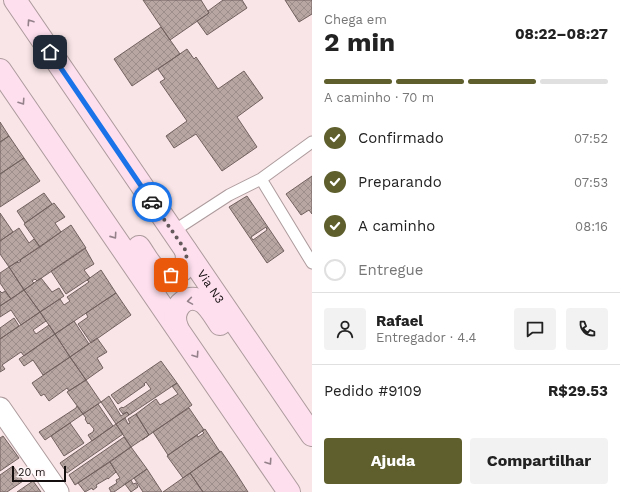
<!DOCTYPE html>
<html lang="pt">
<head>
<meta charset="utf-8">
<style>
  :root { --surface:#fff; --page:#f2f2f2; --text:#222; --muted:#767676; --line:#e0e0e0; --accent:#5e5f2d }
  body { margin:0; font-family:"Work Sans",sans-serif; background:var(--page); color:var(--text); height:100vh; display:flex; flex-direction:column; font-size:15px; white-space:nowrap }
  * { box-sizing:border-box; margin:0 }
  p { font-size:13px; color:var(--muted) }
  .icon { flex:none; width:22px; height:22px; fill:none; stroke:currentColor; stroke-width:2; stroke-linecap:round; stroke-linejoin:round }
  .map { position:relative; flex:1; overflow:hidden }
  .drawer { display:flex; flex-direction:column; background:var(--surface); width:308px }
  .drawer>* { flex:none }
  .scale { position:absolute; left:12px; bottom:10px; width:54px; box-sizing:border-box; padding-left:4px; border:2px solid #140e0f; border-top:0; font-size:11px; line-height:14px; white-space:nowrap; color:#140e0f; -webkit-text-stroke:3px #fef6f7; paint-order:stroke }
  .pin { position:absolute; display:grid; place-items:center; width:34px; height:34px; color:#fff; margin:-17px; border-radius:8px; box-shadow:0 2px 6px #0006 }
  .courier { position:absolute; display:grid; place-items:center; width:40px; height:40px; margin:-20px; border:3px solid #1a73e8; border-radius:50%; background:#fff; color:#222; box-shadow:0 1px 5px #0007 }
  .head em { font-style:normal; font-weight:700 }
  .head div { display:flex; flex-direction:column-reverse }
  .head { display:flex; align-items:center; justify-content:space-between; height:68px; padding:0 12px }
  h1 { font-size:26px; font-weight:700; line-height:30px }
  .bar { display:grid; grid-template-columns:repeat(4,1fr); gap:6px 4px; align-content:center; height:48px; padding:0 12px }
  .bar i { height:5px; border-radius:3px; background:var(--line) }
  .bar .on { background:var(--accent) }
  .bar p { grid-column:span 4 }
  .line { display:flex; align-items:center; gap:10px; padding:0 12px; border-top:1px solid var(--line) }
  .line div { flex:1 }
  .round { display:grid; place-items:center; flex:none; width:42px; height:42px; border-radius:4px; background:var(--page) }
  ol { padding:0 12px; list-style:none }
  li { display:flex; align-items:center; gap:12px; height:44px }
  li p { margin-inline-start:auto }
  li .icon { padding:4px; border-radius:50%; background:var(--accent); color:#fff; stroke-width:4 }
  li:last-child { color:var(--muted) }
  li i { width:22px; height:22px; border:2px solid var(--line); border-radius:50% }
  .button { display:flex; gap:8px; margin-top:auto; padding:8px 12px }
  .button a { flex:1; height:46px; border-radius:4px; background:var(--accent); color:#fff; font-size:16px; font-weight:700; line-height:46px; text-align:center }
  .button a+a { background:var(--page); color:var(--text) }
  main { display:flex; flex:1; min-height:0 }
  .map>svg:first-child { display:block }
</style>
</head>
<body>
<main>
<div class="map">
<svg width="312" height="492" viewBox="0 0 312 492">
  <defs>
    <pattern id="building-cross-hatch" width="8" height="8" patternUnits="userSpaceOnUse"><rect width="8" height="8" fill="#b8a6a3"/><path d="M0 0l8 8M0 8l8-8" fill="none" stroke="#9d8e8b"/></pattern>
  </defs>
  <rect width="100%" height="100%" fill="#f9e5e7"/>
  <!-- building -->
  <path fill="url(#building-cross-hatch)" stroke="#71615e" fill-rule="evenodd" d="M 143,0 L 201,0 L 209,13 L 170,40 Z
    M 223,0 L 242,0 L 247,8 L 207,35 L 197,21 L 209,13 L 208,11 Z
    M 285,0 L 312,0 L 312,14 L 299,22 Z
    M 161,27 L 180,54 L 132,86 L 114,59 Z
    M 187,49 L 194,59 L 196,57 L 218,89 L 244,71 L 263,98 L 237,117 L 257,147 L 222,171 L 196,134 L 174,148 L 166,136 L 187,121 L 160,82 L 165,79 L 158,69 Z
    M 0,122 L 9,136 L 0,142 Z
    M 9,136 L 24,158 L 0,174 L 0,142 Z
    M 24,158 L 40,181 L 0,207 L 0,174 Z
    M 312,176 L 312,214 L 309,210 L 301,215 L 286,194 Z
    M 44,193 L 52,204 L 25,223 L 17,211 Z
    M 247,196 L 284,251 L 267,263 L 229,207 ZM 266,227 L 267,230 L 253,240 L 251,237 Z
    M 54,203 L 65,217 L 55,223 L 61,232 L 40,247 L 24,224 Z
    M 0,213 L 13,232 L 0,241 Z
    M 71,225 L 86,248 L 37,281 L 35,279 L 32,281 L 34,283 L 24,290 L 9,267 L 17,262 L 18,263 L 21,261 L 20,260 Z
    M 19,228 L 29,243 L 34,239 L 40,247 L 9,267 L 0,254 L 0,241 Z
    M 85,248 L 94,264 L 84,270 L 90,278 L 66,294 L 51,271 Z
    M 9,267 L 24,290 L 11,299 L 0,283 L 0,273 Z
    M 101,270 L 116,293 L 55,334 L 40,312 L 60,299 L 64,305 L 70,301 L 67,297 L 89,282 L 87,280 Z
    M 41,278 L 52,292 L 59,288 L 64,296 L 40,312 L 24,290 Z
    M 24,290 L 40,312 L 21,325 L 11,310 L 0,317 L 0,306 Z
    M 0,291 L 2,293 L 5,291 L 11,299 L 0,306 Z
    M 116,293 L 131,315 L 91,343 L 78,324 L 88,317 L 86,313 Z
    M 40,312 L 46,321 L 33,330 L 36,334 L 49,325 L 55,334 L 24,356 L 21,352 L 2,365 L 5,369 L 0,372 L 0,339 Z
    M 14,318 L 19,326 L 0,339 L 0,328 Z
    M 74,321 L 89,344 L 70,357 L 55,334 Z
    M 55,334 L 70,357 L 43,375 L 33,360 L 24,366 L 19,359 Z
    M 97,338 L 107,352 L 97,358 L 103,368 L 86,380 L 70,357 Z
    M 70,357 L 86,380 L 69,391 L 67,388 L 49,401 L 44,394 L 41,396 L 32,383 Z
    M 161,361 L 177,383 L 129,415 L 127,412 L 123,414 L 119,409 L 122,407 L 123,408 L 151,389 L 146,382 L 144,384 L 145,385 L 118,404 L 111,395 Z
    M 86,380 L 101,402 L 83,414 L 67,392 Z
    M 177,383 L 192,405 L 142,440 L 149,435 L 136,414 L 156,399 L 160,405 L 178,394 L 172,386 Z
    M 109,396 L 121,416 L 127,412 L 129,415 L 116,424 L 101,402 Z
    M 98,404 L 113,426 L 92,441 L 88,435 L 93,432 L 94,429 L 89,423 L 88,424 L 85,419 L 86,418 L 83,414 Z
    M 77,406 L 83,414 L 45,440 L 39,432 L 76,408 Z
    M 189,408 L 204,430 L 168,455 L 153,432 Z
    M 136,414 L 149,435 L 131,447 L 116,424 L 125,418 L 128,424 L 130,423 L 128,419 Z
    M 70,423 L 84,443 L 64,456 L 51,436 Z
    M 116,424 L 123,434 L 67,473 L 60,463 Z
    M 205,429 L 220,452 L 183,478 L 167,456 L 197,435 L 198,437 L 204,433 L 202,431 Z
    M 3,436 L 19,458 L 0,471 L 0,438 Z
    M 124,437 L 131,447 L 75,485 L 69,475 Z
    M 131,447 L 147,469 L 114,492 L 111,492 L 109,488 L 117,483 L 116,480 L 120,478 L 110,462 Z
    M 221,451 L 234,470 L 248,492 L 203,492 L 190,473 Z
    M 110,462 L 116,472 L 108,479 L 108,478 L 96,485 L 97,487 L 93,490 L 92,488 L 85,492 L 78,483 Z
    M 13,466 L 23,481 L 7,492 L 0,492 L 0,475 Z
    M 147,469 L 162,492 L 143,492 L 134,478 Z
    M 190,473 L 203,492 L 163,492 Z
    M 131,480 L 133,484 L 136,483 L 138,487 L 131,492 L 125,484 Z
    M 33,481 L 41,492 L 17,492 Z"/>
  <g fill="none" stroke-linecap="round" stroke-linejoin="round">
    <defs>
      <path id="lane" d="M 261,179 L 312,142
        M 172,232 L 229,195 L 261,179 L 312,263"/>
      <path id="street" d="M 0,408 L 58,492"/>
      <g id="secondary">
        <path id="s1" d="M 15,0 L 312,435"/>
        <path d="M 0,70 L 289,492"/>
        <path d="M 139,247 C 145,255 150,267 159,272 C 168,279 182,274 186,264 C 187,260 187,255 186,251"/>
        <path d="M 177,327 C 170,310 185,291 203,302 C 210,307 215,317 220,324"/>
      </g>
    </defs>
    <!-- lane casing -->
    <use href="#lane" stroke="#ad9b9d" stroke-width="13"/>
    <!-- street casing -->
    <use href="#street" stroke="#ad9b9d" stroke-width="23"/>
    <!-- secondary casing -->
    <use href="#secondary" stroke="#ad9b9d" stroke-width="24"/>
    <!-- lane -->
    <use href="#lane" stroke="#fff" stroke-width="11"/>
    <!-- street -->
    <use href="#street" stroke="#fff" stroke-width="21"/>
    <!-- secondary -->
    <use href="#secondary" stroke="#fddfee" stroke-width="22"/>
  </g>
  <!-- one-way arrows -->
  <defs><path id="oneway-chevron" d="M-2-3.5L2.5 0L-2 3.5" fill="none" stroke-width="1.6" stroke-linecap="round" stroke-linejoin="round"/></defs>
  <g stroke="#94818a">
    <use href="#oneway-chevron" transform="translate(30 22) rotate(-124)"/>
    <use href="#oneway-chevron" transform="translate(22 102) rotate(56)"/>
    <use href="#oneway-chevron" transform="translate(114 236) rotate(55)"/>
    <use href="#oneway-chevron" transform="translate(190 301) rotate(171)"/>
    <use href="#oneway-chevron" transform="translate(196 355) rotate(56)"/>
    <use href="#oneway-chevron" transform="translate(269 462) rotate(56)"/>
  </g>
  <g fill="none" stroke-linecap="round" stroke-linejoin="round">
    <!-- done -->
    <path stroke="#64595b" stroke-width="4" stroke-dasharray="0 7.2" d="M 152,202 L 186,251 C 188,264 183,271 171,275"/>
    <!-- route -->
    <path stroke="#1a73e8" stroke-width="5" d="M 50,52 L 152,202"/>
  </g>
  <g text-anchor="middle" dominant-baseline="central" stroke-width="3" stroke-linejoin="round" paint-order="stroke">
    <!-- street labels -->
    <g font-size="12" fill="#140e0f" stroke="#fef6f7">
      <text stroke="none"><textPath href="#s1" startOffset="347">Via N3</textPath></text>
    </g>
  </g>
</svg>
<div class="scale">20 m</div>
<div class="pin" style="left:171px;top:275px;background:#ea580c"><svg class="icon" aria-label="bag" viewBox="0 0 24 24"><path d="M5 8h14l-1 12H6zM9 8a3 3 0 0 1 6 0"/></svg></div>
<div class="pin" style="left:50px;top:52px;background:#1f2937"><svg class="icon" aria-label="home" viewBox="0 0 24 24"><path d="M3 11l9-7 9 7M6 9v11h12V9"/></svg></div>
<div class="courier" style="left:152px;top:202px"><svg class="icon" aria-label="car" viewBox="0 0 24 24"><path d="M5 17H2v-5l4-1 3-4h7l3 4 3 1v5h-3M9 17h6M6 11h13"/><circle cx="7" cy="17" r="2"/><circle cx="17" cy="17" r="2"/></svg></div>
</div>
<section class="drawer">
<div class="head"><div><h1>2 min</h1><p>Chega em</p></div><em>08:22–08:27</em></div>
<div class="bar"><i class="on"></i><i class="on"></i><i class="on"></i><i></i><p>A caminho · 70 m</p></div>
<ol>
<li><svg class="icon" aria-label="check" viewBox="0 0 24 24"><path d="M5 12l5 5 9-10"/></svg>Confirmado<p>07:52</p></li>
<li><svg class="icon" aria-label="check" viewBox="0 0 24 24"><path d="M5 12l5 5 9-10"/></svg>Preparando<p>07:53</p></li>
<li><svg class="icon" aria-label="check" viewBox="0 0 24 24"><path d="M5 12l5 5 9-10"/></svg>A caminho<p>08:16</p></li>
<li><i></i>Entregue</li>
</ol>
<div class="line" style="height:72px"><a class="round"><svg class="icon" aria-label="person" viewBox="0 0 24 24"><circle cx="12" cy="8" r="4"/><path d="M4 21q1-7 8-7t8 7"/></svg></a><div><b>Rafael</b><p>Entregador · 4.4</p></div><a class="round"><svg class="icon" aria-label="chat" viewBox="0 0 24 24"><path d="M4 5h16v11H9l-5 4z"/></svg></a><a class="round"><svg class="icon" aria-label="phone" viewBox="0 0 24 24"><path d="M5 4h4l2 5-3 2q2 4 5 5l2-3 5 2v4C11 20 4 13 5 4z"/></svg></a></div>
<div class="line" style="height:52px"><div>Pedido #9109</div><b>R$29.53</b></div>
<div class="button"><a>Ajuda</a><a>Compartilhar</a></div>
</section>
</main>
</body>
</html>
